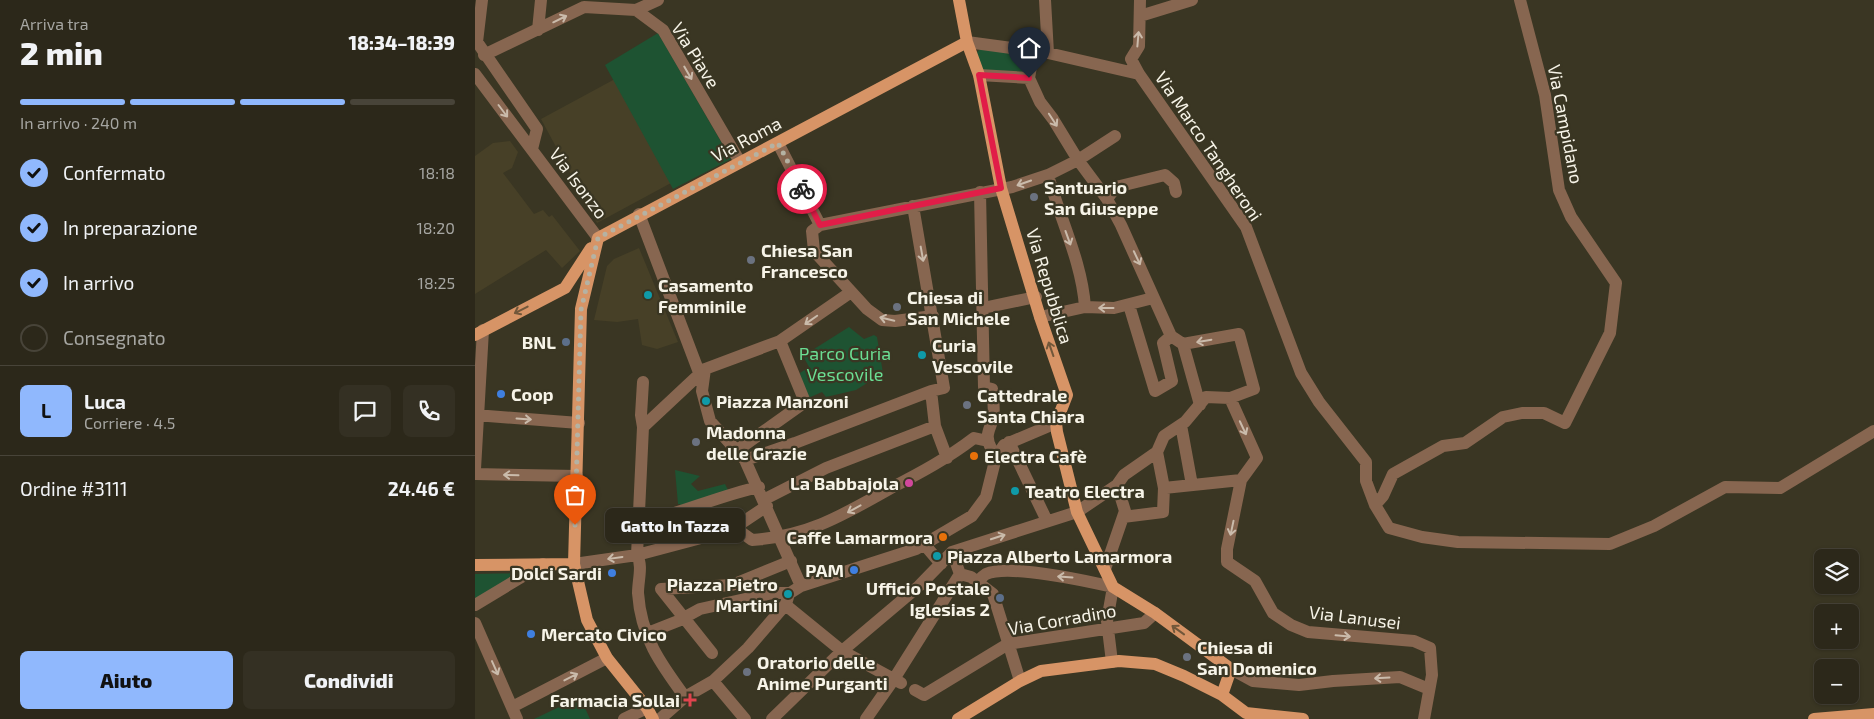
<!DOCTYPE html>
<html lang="it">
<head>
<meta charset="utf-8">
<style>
  :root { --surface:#2c281a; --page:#343023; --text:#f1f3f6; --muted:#a6a6a2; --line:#484439; --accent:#90b8fd }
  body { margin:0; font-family:"Exo 2",sans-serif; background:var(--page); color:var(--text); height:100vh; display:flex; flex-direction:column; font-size:19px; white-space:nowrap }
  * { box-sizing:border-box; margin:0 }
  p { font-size:16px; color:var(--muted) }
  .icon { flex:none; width:28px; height:28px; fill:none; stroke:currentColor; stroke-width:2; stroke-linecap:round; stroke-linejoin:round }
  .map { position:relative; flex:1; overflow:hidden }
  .details { display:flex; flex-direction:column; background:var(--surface); width:475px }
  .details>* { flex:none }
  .tools { position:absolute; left:1339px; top:549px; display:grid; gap:10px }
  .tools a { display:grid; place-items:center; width:45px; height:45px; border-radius:8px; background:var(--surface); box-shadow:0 1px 4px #0004,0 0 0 1px var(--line); font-size:25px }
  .pin { position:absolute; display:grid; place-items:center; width:42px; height:42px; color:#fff; margin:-51px -21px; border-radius:50% 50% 50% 0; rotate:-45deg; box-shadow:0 0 5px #0007 }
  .pin .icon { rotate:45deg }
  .courier { position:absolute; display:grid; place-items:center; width:50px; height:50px; margin:-25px; border:4px solid #e11d48; border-radius:50%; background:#fff; color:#222; box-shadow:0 1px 6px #0007 }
  .bubble { position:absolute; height:35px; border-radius:8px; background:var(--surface); box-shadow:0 1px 4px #0004,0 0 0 1px var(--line); font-size:16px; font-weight:800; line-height:35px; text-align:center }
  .overview em { font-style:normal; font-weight:800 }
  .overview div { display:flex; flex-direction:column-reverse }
  .overview { display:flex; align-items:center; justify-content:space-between; height:85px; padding:0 20px }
  h1 { font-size:32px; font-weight:800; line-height:38px }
  .bar { display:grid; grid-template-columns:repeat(4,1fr); gap:8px 5px; align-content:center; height:60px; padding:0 20px }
  .bar i { height:6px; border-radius:4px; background:var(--line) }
  .bar .selected { background:var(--accent) }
  .bar p { grid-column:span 4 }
  .line { display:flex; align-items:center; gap:12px; padding:0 20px; border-top:1px solid var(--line) }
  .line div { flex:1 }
  .round { display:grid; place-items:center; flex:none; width:52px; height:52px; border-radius:8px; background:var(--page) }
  ol { padding:0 20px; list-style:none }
  li { display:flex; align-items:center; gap:15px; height:55px }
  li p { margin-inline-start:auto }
  li .icon { padding:5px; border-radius:50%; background:var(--accent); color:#111; stroke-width:4 }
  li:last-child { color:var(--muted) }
  li i { width:28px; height:28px; border:2px solid var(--line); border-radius:50% }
  .button { display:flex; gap:10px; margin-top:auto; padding:10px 20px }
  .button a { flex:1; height:58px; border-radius:8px; background:var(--accent); color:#111; font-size:20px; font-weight:800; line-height:58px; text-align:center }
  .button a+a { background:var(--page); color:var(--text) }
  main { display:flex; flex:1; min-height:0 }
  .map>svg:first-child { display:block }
</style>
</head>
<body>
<main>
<section class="details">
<div class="overview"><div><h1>2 min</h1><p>Arriva tra</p></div><em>18:34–18:39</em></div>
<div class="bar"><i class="selected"></i><i class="selected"></i><i class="selected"></i><i></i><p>In arrivo · 240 m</p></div>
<ol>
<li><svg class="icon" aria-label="check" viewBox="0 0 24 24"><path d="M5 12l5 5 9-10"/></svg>Confermato<p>18:18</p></li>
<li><svg class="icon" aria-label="check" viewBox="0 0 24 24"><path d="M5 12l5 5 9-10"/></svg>In preparazione<p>18:20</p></li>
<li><svg class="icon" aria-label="check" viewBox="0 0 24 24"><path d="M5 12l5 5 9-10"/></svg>In arrivo<p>18:25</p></li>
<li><i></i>Consegnato</li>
</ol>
<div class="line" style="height:90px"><b class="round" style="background:var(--accent);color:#111">L</b><div><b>Luca</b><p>Corriere · 4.5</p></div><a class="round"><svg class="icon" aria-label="chat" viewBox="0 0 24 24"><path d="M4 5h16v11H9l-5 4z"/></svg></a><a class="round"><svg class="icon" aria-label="phone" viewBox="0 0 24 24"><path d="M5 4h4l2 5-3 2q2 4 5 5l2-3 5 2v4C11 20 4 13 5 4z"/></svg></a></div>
<div class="line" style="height:65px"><div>Ordine #3111</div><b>24.46 €</b></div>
<div class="button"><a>Aiuto</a><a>Condividi</a></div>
</section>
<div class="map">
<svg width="1399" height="719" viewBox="0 0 1399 719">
  <rect width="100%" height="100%" fill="#3a3623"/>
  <!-- built -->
  <path fill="#474027" d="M 140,79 L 196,183 L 122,223 L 66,119 Z
    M 35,141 L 43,152 L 37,168 L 28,173 L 59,214 L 68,210 L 74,217 L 77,215 L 105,251 L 87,268 L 71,250 L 0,294 L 0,156 L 18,143 Z
    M 164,248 L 203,342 L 182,349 L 167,345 L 163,319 L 142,322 L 119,320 L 132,266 L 139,259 Z"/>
  <!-- green -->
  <path fill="#1e5332" d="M 183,33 L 256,159 L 198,189 L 130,65 Z
    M 506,47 L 550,52 L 553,59 L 551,73 L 505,71 L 501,54 Z
    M 374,327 L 389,339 L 399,335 L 402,337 L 408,373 L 381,390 L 351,397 L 347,392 L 331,399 L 325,373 L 334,367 L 328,356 Z
    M 200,470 L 225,476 L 216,484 L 223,491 L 250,484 L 254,492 L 206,511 L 205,504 L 203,504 Z
    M 47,573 L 0,600 L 0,574 Z
    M 105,697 L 115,719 L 59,719 Z"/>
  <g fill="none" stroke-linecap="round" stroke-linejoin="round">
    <!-- minor -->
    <path stroke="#876650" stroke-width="12" d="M 570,0 L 573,53
      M 665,0 L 664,46 L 656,59 L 664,74 L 771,227 L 826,373 L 844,402 L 891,462 L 891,481 L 900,505 L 914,528 L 947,537 L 983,542 L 1135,544 L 1179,526 L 1250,487 L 1305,488 L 1399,431
      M 161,10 L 183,0
      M 665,16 L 717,0
      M 63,30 L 66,0
      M 0,39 L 62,129 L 57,149
      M 2,42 L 7,0
      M 492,42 L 573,53 L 664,74
      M 9,55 L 109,7 L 161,10 L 188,30 L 265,162
      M 0,74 L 123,238
      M 504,75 L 554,78
      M 554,78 L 565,102 L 578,119 L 603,160 L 632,199 L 646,225 L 696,336
      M 554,78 L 559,50
      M 303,143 L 345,225
      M 573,175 C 585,219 607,262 610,307
      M 505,192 L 509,387 L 517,389 C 518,398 520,409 518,418 C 515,430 509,435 516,448
      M 632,199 L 641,187 L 690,175 L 699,183 L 701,192
      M 438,206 L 469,388 L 456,391 L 460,426 L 472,458
      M 164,214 L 225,375
      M 654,305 L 680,391 L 697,381 L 688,343 L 696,336
      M 508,308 L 561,297
      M 458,316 L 420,321 L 407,320 L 392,309 L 339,251 L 337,231 L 345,225 L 537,187 L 573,175 L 603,160 L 640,136
      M 565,317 L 610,307 L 639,308 L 678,298
      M 708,344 L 725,405
      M 230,369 L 227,391 L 235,421 L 270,460 L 326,586
      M 755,398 L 782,458 L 766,480 L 752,549 L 752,562 L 780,581 L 798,613 L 816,625 L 833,632 L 939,641 L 955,648 L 957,675 L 949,719
      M 0,415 L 104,423
      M 706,425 L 717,485
      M 168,427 L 166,415 L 168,382
      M 534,442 L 572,521
      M 261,451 L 330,402 L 305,341
      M 682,452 L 689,436 L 710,422 L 731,397 L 755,398 L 779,389 L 764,334 L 708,344 L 696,336
      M 270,460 L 320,443 L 456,391
      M 0,469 L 8,330
      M 0,474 L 102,476
      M 689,488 L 766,480
      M 290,499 L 351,468 L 460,426
      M 900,505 L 908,496 L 918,474 L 968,446 L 990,443 L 1028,417 L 1047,413 L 1069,413 L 1090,423 L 1135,333 L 1141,283 L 1096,217 L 1084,190 L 1070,95 L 1045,0
      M 648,517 L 688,512 L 689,488 L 682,452
      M 163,523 C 205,514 243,496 284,487
      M 256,530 L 266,532 L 277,540 C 334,536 368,515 416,488 C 445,473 473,458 499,438 L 513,441
      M 449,544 L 466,564
      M 477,552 L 485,574 L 496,577 L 518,594 L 545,681
      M 99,564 L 162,555 L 256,530 L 292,506
      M 630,569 L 650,511 L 642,485
      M 502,582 C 505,579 508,576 511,574 C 534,564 612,581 638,587 L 632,621 L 637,662
      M 186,589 L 257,585 L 316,561
      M 186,589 L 237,653
      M 313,597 L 311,604 L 313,607 L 367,651 L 426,683
      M 0,605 L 68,564
      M 0,623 L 42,719
      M 170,634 L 203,621 L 225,609 L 298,593 L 315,593 L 326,586 L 441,549 L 497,516 L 511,497 L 521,457 L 529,445 L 581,423
      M 756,669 L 778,681 L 824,685 L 858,681 L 925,677 L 954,689
      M 238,681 L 270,719
      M 440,690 L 449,695 L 533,644 L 669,623 L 680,613
      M 210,697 C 185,663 166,637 163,593 C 163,580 168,566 162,555 L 168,427 L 230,369 L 305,341 L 376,292
      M 37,707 L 132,658
      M 149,719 L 172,708
      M 185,719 L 210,697 L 238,681 L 273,648 L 311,604
      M 297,719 L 367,651 L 444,586 L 477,552 L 602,512 L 642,485 L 649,475 L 682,452
      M 391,719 L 419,679 L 485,574"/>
    <!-- major -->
    <path stroke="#d79466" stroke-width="12" d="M 484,0 L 492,42 L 504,75 L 526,188 L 565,317 L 592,395 L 581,423 L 582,432 L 602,512 L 638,587 L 680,613 L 756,669 L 747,695
      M 0,335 L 90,288 L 116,248
      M 0,565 L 99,564
      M 178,719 L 172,708 L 132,658 L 112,620 L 99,564 L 106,309 L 123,238 L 492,42
      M 483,719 L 545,681 L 566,671 L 644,661 L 680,664 L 709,676 L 747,695 L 771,713 L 828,719
      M 1339,719 L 1399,714"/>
  </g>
  <!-- one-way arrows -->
  <defs><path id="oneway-shaft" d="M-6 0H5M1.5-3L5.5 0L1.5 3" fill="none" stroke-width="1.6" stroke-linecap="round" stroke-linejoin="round" transform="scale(1.25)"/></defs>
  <g stroke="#cabbab">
    <use href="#oneway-shaft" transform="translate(85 19) rotate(-26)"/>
    <use href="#oneway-shaft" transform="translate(663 39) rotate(-85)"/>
    <use href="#oneway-shaft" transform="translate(213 73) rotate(60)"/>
    <use href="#oneway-shaft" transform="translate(28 111) rotate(53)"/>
    <use href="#oneway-shaft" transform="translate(578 120) rotate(57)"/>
    <use href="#oneway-shaft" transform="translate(549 183) rotate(161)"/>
    <use href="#oneway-shaft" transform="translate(593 238) rotate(70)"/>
    <use href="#oneway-shaft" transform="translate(447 254) rotate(80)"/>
    <use href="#oneway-shaft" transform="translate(662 258) rotate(65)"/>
    <use href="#oneway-shaft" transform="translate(631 308) rotate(-180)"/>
    <use href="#oneway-shaft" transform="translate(412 319) rotate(-167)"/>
    <use href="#oneway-shaft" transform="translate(336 320) rotate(145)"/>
    <use href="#oneway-shaft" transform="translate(729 341) rotate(170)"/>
    <use href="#oneway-shaft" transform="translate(49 419) rotate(4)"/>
    <use href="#oneway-shaft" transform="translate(768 428) rotate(65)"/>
    <use href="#oneway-shaft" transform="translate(36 475) rotate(-179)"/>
    <use href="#oneway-shaft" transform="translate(379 509) rotate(151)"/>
    <use href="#oneway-shaft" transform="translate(757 528) rotate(102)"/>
    <use href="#oneway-shaft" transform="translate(523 537) rotate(-18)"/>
    <use href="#oneway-shaft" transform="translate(140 558) rotate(172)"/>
    <use href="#oneway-shaft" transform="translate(590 577) rotate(-176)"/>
    <use href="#oneway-shaft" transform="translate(868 636) rotate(5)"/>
    <use href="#oneway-shaft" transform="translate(20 668) rotate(66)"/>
    <use href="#oneway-shaft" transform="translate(96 677) rotate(-27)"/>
    <use href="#oneway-shaft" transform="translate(907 678) rotate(177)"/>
  </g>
  <g stroke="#71573a">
    <use href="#oneway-shaft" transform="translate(46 310) rotate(153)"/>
    <use href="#oneway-shaft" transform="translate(576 349) rotate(-109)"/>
    <use href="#oneway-shaft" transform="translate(703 630) rotate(-144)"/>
  </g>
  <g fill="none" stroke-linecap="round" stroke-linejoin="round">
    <!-- done -->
    <path stroke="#b5b2a3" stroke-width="5" stroke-dasharray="0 9" d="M 100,525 L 106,310 L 123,238 L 303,143 L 327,189"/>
    <!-- route -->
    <path stroke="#e11d48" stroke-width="6" d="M 327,189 L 345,225 L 526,188 L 504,75 L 554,78"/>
  </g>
  <!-- markers -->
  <g fill="#6b7280" stroke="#3a3623" stroke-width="2">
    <circle cx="559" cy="197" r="5"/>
    <circle cx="276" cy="260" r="5"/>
    <circle cx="422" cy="307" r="5"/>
    <circle cx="492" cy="405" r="5"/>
    <circle cx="221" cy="442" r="5"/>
    <circle cx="712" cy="657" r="5"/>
    <circle cx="272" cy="672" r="5"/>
  </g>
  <g fill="#0f9aa8" stroke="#3a3623" stroke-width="2">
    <circle cx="173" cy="295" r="5"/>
    <circle cx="447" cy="355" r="5"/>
    <circle cx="231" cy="401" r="5"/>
    <circle cx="540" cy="491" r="5"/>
    <circle cx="462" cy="556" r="5"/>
    <circle cx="313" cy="594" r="5"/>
  </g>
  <g fill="#5c6f8a" stroke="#3a3623" stroke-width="2">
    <circle cx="91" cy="342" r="5"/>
    <circle cx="525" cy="598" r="5"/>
  </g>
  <g fill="#3f7fe0" stroke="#3a3623" stroke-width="2">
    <circle cx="26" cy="394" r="5"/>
    <circle cx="379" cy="570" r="5"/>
    <circle cx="137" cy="573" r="5"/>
    <circle cx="56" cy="634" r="5"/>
  </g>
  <g fill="#e8710a" stroke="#3a3623" stroke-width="2">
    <circle cx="499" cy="456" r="5"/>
    <circle cx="468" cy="537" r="5"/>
  </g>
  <circle fill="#d1479c" stroke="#3a3623" stroke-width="2" cx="434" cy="483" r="5"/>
  <path fill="#e0444e" stroke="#3a3623" stroke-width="2" d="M212.5 692.5h5v5h5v5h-5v5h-5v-5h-5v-5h5z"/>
  <g text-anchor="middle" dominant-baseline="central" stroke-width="4.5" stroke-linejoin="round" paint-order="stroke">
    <!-- street labels -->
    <g font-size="18" fill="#f7f4e8" stroke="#3a3623">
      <text transform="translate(221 55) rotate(58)">Via Piave</text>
      <text transform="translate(1091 124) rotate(79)">Via Campidano</text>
      <text transform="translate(271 139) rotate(-28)">Via Roma</text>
      <text transform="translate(734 146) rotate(56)">Via Marco Tangheroni</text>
      <text transform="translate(104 183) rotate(53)">Via Isonzo</text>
      <text transform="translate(575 286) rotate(73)">Via Repubblica</text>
      <text transform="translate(880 617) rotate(7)">Via Lanusei</text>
      <text transform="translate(587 619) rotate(-10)">Via Corradino</text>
    </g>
    <!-- poi labels -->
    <g font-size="18" font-weight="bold" fill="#f7f4e8" stroke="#3a3623" text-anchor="start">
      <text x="569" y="187">Santuario<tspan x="569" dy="21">San Giuseppe</tspan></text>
      <text x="286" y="250">Chiesa San<tspan x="286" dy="21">Francesco</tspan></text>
      <text x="183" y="285">Casamento<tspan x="183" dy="21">Femminile</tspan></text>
      <text x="432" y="297">Chiesa di<tspan x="432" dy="21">San Michele</tspan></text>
      <text x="81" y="342" text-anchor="end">BNL</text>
      <text x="457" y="345">Curia<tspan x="457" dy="21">Vescovile</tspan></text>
      <text x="36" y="394">Coop</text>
      <text x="502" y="395">Cattedrale<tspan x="502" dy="21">Santa Chiara</tspan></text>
      <text x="241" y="401">Piazza Manzoni</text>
      <text x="231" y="432">Madonna<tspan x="231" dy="21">delle Grazie</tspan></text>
      <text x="509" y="456">Electra Cafè</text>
      <text x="424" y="483" text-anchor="end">La Babbajola</text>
      <text x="550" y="491">Teatro Electra</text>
      <text x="458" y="537" text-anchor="end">Caffe Lamarmora</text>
      <text x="472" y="556">Piazza Alberto Lamarmora</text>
      <text x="369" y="570" text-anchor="end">PAM</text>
      <text x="127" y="573" text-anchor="end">Dolci Sardi</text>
      <text x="303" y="584" text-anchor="end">Piazza Pietro<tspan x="303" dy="21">Martini</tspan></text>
      <text x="515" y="588" text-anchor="end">Ufficio Postale<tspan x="515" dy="21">Iglesias 2</tspan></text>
      <text x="66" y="634">Mercato Civico</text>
      <text x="722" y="647">Chiesa di<tspan x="722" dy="21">San Domenico</tspan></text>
      <text x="282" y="662">Oratorio delle<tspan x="282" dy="21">Anime Purganti</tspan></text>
      <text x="205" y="700" text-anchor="end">Farmacia Sollai</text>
    </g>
    <!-- park labels -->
    <g font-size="18" fill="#6bde93" stroke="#3a3623">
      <text x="370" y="353">Parco Curia<tspan x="370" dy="21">Vescovile</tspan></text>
    </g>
  </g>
</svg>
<div class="tools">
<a><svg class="icon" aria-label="layers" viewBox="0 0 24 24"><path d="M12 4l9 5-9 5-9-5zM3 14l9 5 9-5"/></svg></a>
<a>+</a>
<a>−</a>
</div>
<div class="pin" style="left:100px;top:525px;background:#ea580c"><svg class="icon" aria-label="bag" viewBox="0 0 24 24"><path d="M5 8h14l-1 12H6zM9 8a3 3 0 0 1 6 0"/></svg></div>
<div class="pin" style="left:554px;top:78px;background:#1f2937"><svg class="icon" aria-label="home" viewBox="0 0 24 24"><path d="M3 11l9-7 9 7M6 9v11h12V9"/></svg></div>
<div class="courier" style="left:327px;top:189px"><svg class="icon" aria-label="bike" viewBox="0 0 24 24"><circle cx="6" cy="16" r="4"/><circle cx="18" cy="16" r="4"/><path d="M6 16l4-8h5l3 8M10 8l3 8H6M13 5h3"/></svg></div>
<div class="bubble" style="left:130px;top:508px;width:140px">Gatto In Tazza</div>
</div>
</main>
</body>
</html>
